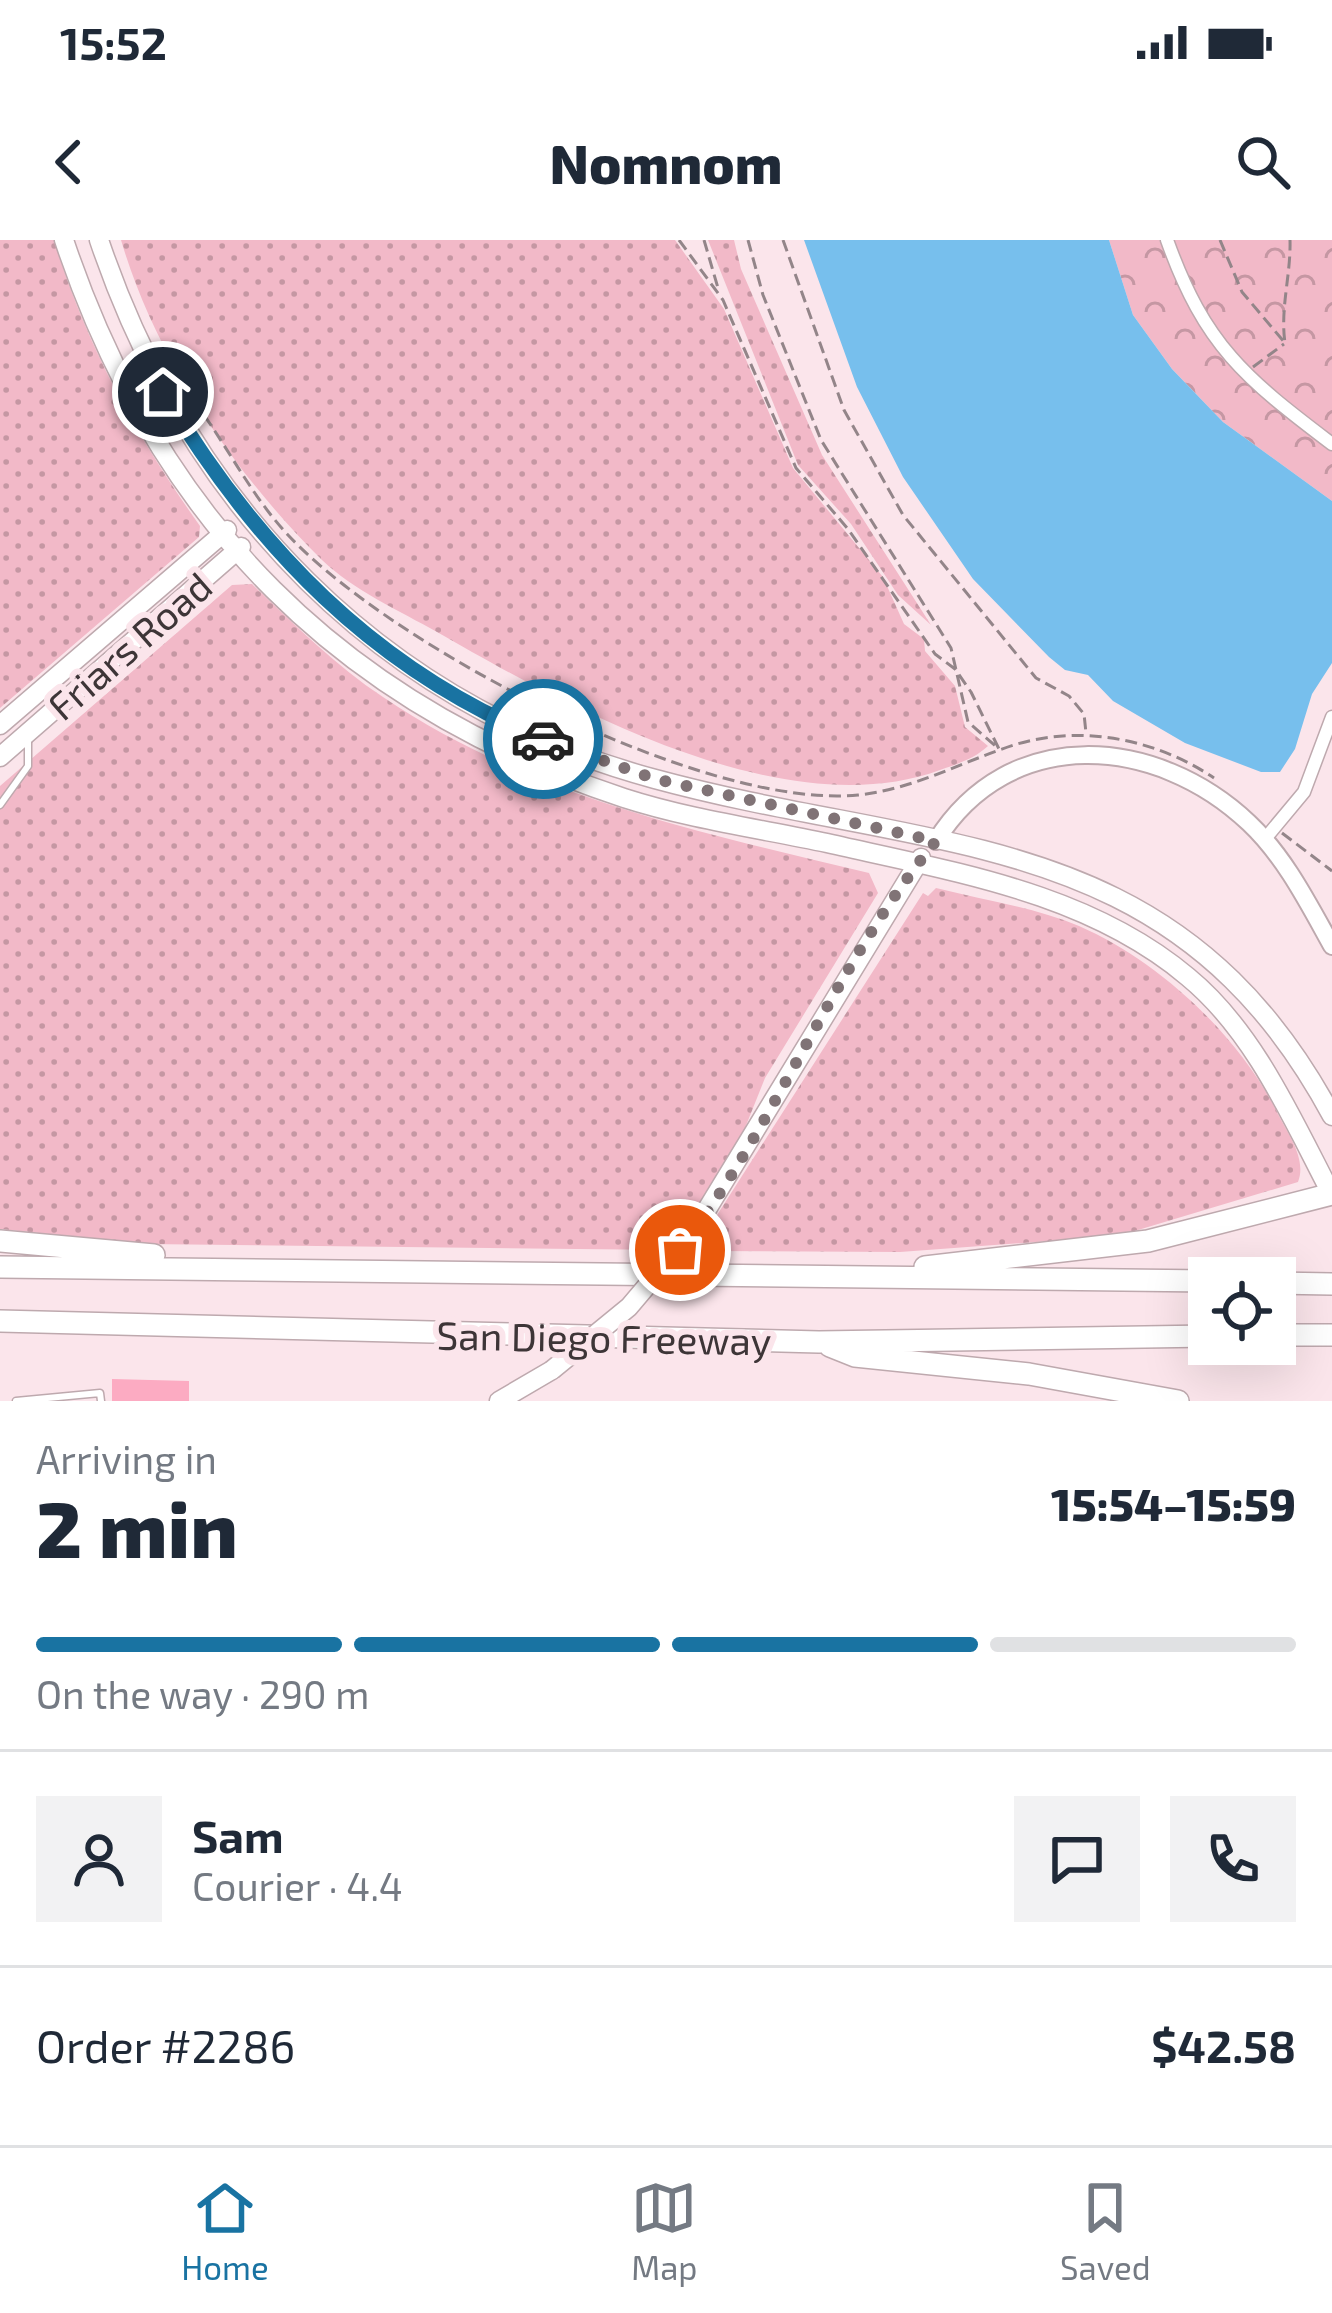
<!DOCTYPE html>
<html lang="en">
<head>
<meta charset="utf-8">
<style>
  :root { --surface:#fff; --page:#f2f2f3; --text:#1f2937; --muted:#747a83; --line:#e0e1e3; --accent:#1973a2 }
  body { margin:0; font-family:"Exo 2",sans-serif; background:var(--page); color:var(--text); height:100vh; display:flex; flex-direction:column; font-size:45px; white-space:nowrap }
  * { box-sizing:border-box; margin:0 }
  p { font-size:39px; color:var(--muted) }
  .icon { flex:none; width:66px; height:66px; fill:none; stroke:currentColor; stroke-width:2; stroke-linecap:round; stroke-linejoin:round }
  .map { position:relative; height:1161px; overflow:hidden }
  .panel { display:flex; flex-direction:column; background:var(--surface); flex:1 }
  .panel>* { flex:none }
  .controls { position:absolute; left:1188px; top:1017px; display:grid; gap:24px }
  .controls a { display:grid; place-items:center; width:108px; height:108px; border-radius:0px; background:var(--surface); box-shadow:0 12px 48px #0002; font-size:60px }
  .pin { position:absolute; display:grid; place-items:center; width:102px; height:102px; color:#fff; margin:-51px; border:6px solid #fff; border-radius:50%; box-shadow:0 3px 12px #0007 }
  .courier { position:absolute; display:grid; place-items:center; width:120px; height:120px; margin:-60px; border:9px solid #1973a2; border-radius:50%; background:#fff; color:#222; box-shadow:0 3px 15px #0007 }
  .overview em { font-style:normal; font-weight:800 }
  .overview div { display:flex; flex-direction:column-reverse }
  .overview { display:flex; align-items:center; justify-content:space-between; height:204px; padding:0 36px }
  h1 { font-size:78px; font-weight:800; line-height:90px }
  .bar { display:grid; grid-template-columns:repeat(4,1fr); gap:18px 12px; align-content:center; height:144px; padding:0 36px }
  .bar i { height:15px; border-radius:9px; background:var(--line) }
  .bar .active { background:var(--accent) }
  .bar p { grid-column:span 4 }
  .line { display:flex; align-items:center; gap:30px; padding:0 36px; border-top:3px solid var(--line) }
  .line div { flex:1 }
  .round { display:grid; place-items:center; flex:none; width:126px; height:126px; border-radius:0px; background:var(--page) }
  .status { display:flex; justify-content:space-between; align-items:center; height:84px; padding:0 60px; background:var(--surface); direction:ltr }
  .status svg { height:33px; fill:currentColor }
  header { display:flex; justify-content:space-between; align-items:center; height:156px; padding:0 36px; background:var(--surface); font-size:54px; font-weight:800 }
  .tabs { display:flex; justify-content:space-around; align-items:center; height:168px; border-top:3px solid var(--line); background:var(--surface); font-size:33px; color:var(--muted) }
  .tabs a { display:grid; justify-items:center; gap:6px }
  .tabs .active { color:var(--accent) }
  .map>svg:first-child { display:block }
</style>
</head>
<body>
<div class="status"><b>15:52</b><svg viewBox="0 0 49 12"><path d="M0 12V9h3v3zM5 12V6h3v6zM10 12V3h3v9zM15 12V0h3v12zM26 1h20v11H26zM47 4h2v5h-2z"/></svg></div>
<header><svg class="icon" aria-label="back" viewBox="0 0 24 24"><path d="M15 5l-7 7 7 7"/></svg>Nomnom<svg class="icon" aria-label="search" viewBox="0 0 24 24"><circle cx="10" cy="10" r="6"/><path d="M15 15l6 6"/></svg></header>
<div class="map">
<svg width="1332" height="1161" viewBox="0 0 1332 1161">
  <defs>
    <pattern id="grass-dots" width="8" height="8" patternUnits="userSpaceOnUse" patternTransform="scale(3)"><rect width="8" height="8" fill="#f2b9c8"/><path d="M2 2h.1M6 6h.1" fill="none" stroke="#c597a3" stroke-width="1.8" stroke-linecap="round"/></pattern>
    <pattern id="park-crowns" width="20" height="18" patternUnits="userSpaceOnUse" patternTransform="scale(3)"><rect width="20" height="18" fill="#f2b9c8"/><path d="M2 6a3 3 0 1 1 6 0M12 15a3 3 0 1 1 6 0" fill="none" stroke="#c597a3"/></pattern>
  </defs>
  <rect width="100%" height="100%" fill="#fbe5eb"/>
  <!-- grass -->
  <path fill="url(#grass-dots)" d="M 0,0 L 54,0 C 86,105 136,196 200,286 L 199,297 L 0,468 Z
    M 121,0 L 675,0 L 724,69 L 793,228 L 883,337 L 904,384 L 924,399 L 925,411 L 955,446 L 965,487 L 988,506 C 974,519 957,524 940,530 C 785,587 569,468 437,392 C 400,371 353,350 322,320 C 234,233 156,119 121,0 Z
    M 708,0 L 734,0 L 741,29 L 822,215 L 931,385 L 898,355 L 851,284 L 798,225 Z
    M 252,344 C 294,384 335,425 383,457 C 531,557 699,592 869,633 L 878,653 L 765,838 L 741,898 L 670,1010 L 145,1004 L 0,989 L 0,546 L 232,345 Z
    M 936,648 C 983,660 1034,667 1079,686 C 1159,721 1239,795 1278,874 C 1288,894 1307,919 1298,942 L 1118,996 L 900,1012 L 702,1011 L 710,986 L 923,653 L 928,656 Z"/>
  <!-- park -->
  <path fill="url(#park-crowns)" d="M 1109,0 L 1332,0 L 1332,261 L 1223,182 L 1172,129 L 1133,75 Z"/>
  <!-- water -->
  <path fill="#77bfed" d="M 804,0 L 1109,0 L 1133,75 L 1172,129 L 1223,182 L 1332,261 L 1332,423 L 1312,454 L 1295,509 L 1280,532 L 1261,532 L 1185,503 L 1113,461 L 1088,435 L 1065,430 L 1049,417 L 973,339 L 903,237 L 857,147 Z"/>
  <!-- building -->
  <path fill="#fcabc2" d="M 112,1139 L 189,1141 L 189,1161 L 112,1161 Z"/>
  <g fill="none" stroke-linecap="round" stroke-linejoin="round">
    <defs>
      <path id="service" d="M 0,565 L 28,526 L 28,497
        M 16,1161 L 100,1153 L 101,1161"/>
      <path id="minor" d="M 1167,0 C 1205,106 1245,138 1332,204
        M 1264,600 L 1304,552 L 1332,477"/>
      <path id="secondary" d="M 936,601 C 1009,484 1156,495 1249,583 C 1285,617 1308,663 1332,706"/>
      <path id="primary" d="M 64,0 C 158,281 341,465 624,558 C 689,579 761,589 827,603 C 953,632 1087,652 1188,737 C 1255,792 1293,881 1332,955
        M 99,0 C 189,266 380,465 655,539 C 935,615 1175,584 1332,876
        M 0,485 L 227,290
        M 0,517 L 241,307
        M 695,989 L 921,618
        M 499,1161 L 552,1130"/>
      <path id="motorway" d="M 0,1001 L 154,1015
        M 0,1027 L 1209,1041
        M 925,1027 L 1148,1001 L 1332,954
        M 1275,1043 L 1332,1044
        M 0,1081 L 819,1102 L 1209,1096
        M 1275,1095 L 1332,1095
        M 830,1106 L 855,1116 L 1029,1134 L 1178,1161"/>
    </defs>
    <!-- service casing -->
    <use href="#service" stroke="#bea9ae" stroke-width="9"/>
    <!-- minor casing -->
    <use href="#minor" stroke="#bea9ae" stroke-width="15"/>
    <!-- secondary casing -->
    <use href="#secondary" stroke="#bea9ae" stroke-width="20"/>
    <!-- primary casing -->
    <use href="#primary" stroke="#bea9ae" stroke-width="21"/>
    <!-- motorway casing -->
    <use href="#motorway" stroke="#bea9ae" stroke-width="24"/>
    <!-- path -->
    <path stroke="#938589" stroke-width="3" stroke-dasharray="12 6" stroke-linecap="butt" d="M 679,0 L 723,60 L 796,228 L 848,289 L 935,414 L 955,429 L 971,452 L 999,509
      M 704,0 L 718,48
      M 748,0 L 763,55 L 821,200 L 951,408 L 968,482 L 999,509
      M 783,0 L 844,170 L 903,275 L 1036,438 L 1069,456 L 1084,474 L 1086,493
      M 1220,0 L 1242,52 L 1285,103 C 1280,68 1291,35 1290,0
      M 1253,127 L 1284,104
      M 183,147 C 222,194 246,250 288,295 C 393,407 703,570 858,555 C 915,549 961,522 1014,505 C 1081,484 1156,499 1214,538
      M 1282,593 L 1332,631"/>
    <!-- service -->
    <use href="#service" stroke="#fff" stroke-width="6"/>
    <!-- minor -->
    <use href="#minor" stroke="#fff" stroke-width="12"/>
    <!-- secondary -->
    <use href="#secondary" stroke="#fff" stroke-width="16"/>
    <!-- primary -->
    <use href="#primary" stroke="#fff" stroke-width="18"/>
    <!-- motorway -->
    <use href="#motorway" stroke="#fff" stroke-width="21"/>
    <defs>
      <path id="primary-bridge" d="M 552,1130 L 629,1067 L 695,989"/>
    </defs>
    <!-- primary-bridge casing -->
    <use href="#primary-bridge" stroke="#bea9ae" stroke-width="21" stroke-linecap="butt"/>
    <!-- primary-bridge -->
    <use href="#primary-bridge" stroke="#fff" stroke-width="18"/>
  </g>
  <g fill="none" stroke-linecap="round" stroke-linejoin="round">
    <!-- done -->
    <path stroke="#807376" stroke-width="12" stroke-dasharray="0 21.6" d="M 543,499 L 655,539 L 936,601 C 834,725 778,882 680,1010"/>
    <!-- route -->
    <path stroke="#1973a2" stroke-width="15" d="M 163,152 C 255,306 374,430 543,499"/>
  </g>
  <g text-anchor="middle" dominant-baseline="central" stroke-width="12" stroke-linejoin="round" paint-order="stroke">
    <!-- street labels -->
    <g font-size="39" fill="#3d3537" stroke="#fbe5eb">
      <text transform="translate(129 405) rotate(-41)">Friars Road</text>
      <text transform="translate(604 1097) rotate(1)">San Diego Freeway</text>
    </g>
  </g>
</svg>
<div class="controls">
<a><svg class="icon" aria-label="locate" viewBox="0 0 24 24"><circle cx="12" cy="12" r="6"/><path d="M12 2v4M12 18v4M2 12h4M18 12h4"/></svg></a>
</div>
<div class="pin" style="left:680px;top:1010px;background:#ea580c"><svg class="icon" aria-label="bag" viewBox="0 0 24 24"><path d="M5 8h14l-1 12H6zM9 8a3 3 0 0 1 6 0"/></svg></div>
<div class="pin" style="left:163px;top:152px;background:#1f2937"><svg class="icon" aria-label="home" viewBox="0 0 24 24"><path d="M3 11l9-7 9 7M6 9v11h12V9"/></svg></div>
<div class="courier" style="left:543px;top:499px"><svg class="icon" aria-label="car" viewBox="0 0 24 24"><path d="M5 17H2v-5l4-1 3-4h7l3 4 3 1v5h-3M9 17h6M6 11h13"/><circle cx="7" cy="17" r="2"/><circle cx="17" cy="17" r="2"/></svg></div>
</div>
<section class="panel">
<div class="overview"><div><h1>2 min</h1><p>Arriving in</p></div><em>15:54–15:59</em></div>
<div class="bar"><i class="active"></i><i class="active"></i><i class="active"></i><i></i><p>On the way · 290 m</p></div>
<div class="line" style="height:216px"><a class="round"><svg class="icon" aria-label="person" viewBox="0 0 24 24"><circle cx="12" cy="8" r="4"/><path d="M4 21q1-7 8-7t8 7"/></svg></a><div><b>Sam</b><p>Courier · 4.4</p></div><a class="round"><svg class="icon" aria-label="chat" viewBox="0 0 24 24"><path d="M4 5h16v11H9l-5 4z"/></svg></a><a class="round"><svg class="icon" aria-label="phone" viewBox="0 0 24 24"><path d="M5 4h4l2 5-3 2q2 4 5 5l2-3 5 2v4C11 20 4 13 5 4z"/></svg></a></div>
<div class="line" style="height:156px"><div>Order #2286</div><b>$42.58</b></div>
</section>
<nav class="tabs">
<a class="active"><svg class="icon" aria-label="home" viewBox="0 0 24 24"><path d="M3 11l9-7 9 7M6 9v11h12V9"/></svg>Home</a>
<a><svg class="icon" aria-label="map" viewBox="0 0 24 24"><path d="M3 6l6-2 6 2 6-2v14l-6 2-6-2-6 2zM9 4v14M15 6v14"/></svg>Map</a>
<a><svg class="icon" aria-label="saved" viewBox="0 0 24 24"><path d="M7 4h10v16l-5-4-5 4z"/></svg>Saved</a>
</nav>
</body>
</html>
